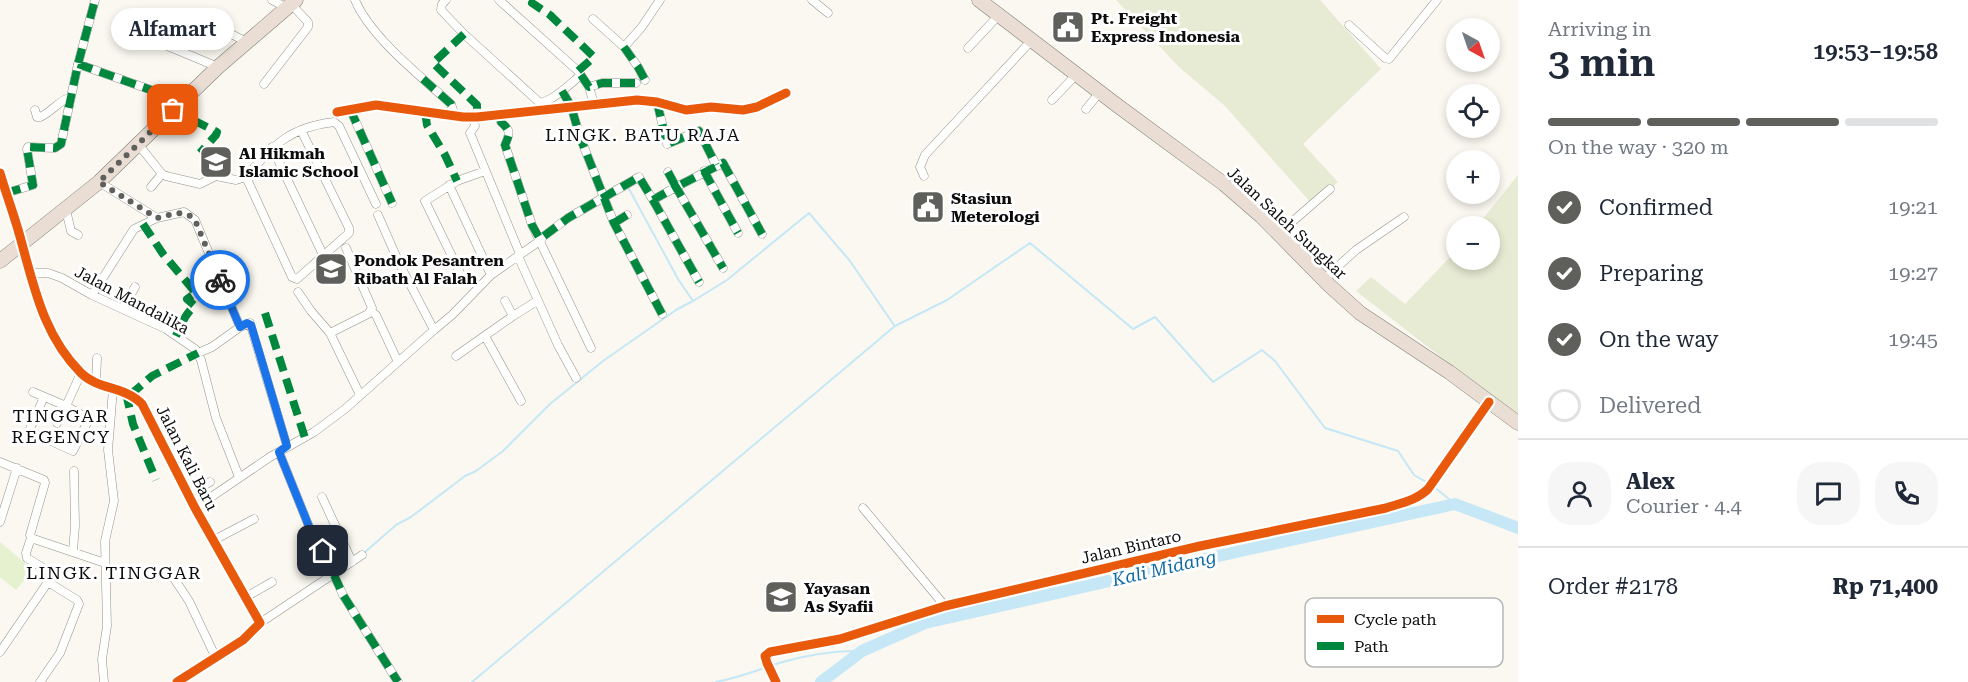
<!DOCTYPE html>
<html lang="en">
<head>
<meta charset="utf-8">
<style>
  :root { --surface:#fff; --page:#f6f6f7; --text:#1f2937; --muted:#747a83; --line:#e0e1e3; --accent:#5f5f5c }
  body { margin:0; font-family:"Roboto Serif",serif; background:var(--page); color:var(--text); height:100vh; display:flex; flex-direction:column; font-size:22px; white-space:nowrap }
  * { box-sizing:border-box; margin:0 }
  p { font-size:20px; color:var(--muted) }
  .icon { flex:none; width:33px; height:33px; fill:none; stroke:currentColor; stroke-width:2; stroke-linecap:round; stroke-linejoin:round }
  .map { position:relative; flex:1; overflow:hidden }
  .details { display:flex; flex-direction:column; background:var(--surface); width:450px }
  .details>* { flex:none }
  .needle { width:39px; rotate:140deg }
  .buttons { position:absolute; left:1446px; top:18px; display:grid; gap:12px }
  .buttons a { display:grid; place-items:center; width:54px; height:54px; border-radius:50%; background:var(--surface); box-shadow:0 3px 9px #0003; font-size:30px }
  .pin { position:absolute; display:grid; place-items:center; width:51px; height:51px; color:#fff; margin:-26px; border-radius:12px; box-shadow:0 3px 9px #0006 }
  .courier { position:absolute; display:grid; place-items:center; width:60px; height:60px; margin:-30px; border:4px solid #1a73e8; border-radius:50%; background:#fff; color:#222; box-shadow:0 2px 8px #0007 }
  .bubble { position:absolute; height:42px; border-radius:21px; background:var(--surface); box-shadow:0 3px 9px #0003; font-size:20px; font-weight:600; line-height:42px; text-align:center }
  .summary em { font-style:normal; font-weight:600 }
  .summary div { display:flex; flex-direction:column-reverse }
  .summary { display:flex; align-items:center; justify-content:space-between; height:102px; padding:0 30px }
  h1 { font-size:39px; font-weight:600; line-height:45px }
  .bar { display:grid; grid-template-columns:repeat(4,1fr); gap:9px 6px; align-content:center; height:72px; padding:0 30px }
  .bar i { height:8px; border-radius:4px; background:var(--line) }
  .bar .current { background:var(--accent) }
  .bar p { grid-column:span 4 }
  .line { display:flex; align-items:center; gap:15px; padding:0 30px; border-top:2px solid var(--line) }
  .line div { flex:1 }
  .round { display:grid; place-items:center; flex:none; width:63px; height:63px; border-radius:24px; background:var(--page) }
  ol { padding:0 30px; list-style:none }
  li { display:flex; align-items:center; gap:18px; height:66px }
  li p { margin-inline-start:auto }
  li .icon { padding:6px; border-radius:50%; background:var(--accent); color:#fff; stroke-width:4 }
  li:last-child { color:var(--muted) }
  li i { width:33px; height:33px; border:3px solid var(--line); border-radius:50% }
  main { display:flex; flex:1; min-height:0 }
  .map>svg:first-child { display:block }
</style>
</head>
<body>
<main>
<div class="map">
<svg width="1518" height="682" viewBox="0 0 1518 682">
  <rect width="100%" height="100%" fill="#faf8f0"/>
  <!-- green -->
  <path fill="#e5f1cf" d="M 0,542 L 33,570 L 16,590 L 0,577 Z"/>
  <!-- cemetery -->
  <path fill="#e7ebd3" d="M 1116,0 L 1320,0 L 1381,69 L 1303,144 L 1338,182 L 1312,204 L 1225,106 L 1179,67 Z
    M 1518,175 L 1518,417 L 1356,291 L 1371,277 L 1405,304 L 1456,251 L 1456,260 L 1490,260 L 1490,226 L 1477,226 Z"/>
  <g fill="none" stroke-linecap="round" stroke-linejoin="round">
    <!-- stream -->
    <path stroke="#c5e7f6" stroke-width="2" d="M 628,187 L 678,279 L 693,301 L 727,280 L 809,213 L 850,261 L 894,325
      M 1433,486 L 1455,504
      M 364,553 L 396,525 L 411,517 L 465,476 L 476,471 L 503,451 L 550,404 L 603,361 L 676,310 L 693,301
      M 472,682 L 895,326 L 947,300 L 1030,243 L 1133,329 L 1155,317 L 1213,382 L 1262,350 L 1275,361 L 1325,428 L 1398,451 L 1414,475 L 1428,483
      M 716,682 C 738,678 758,670 779,663 C 806,655 834,650 862,651"/>
    <!-- river -->
    <path stroke="#c5e7f6" stroke-width="12" d="M 821,682 L 862,651 L 925,623 L 1245,550 L 1455,504 L 1518,528"/>
    <defs>
      <path id="street" d="M 272,0 L 287,8
        M 355,0 C 371,38 421,76 451,104 L 453,110 L 450,115
        M 446,0 L 442,4 L 441,10 L 464,34 L 540,103 C 554,100 570,84 581,75
        M 499,0 L 578,71 L 589,87 L 602,83 L 636,83
        M 812,0 L 828,13
        M 593,19 L 624,47 L 641,28 L 660,0
        M 211,24 L 247,42
        M 1349,25 L 1385,58 L 1389,59 L 1437,0
        M 158,42 L 218,67
        M 624,47 L 638,67 L 645,80
        M 968,48 L 999,15
        M 78,64 L 182,101
        M 264,84 L 308,27 L 308,22 L 291,4
        M 589,87 L 594,104
        M 562,91 L 571,106 L 580,137 L 614,223 L 662,314
        M 1052,100 L 1077,74
        M 657,102 L 667,144 L 699,131 L 716,165
        M 350,109 L 392,203
        M 1086,109 L 1100,92
        M 35,110 L 37,117 L 40,117 C 52,112 59,100 71,97
        M 337,112 L 376,105 L 463,117 L 477,117 L 637,100 L 657,102 L 686,110 L 711,107 L 743,110 L 757,107 L 786,93
        M 500,116 L 501,122 C 511,131 510,133 505,145 L 532,225 L 591,348
        M 473,117 L 475,126 L 470,133 L 520,254
        M 138,144 L 162,174 L 166,176 L 200,184 L 216,176 L 236,180 L 246,177 C 273,145 290,127 334,122 L 339,126 L 376,204
        M 272,147 L 324,257
        M 704,171 L 738,233
        M 668,172 L 676,187 L 723,163 L 762,234
        M 0,173 C 7,197 16,220 22,244 C 35,291 45,337 81,373 C 98,390 125,386 142,404 L 195,508 L 260,623 L 243,640 L 177,682
        M 924,176 L 920,167 L 925,155 L 1032,40
        M 246,177 L 292,277 L 297,279 L 349,233 L 349,228 L 301,130
        M 99,182 L 157,218
        M 449,185 L 491,275
        M 151,187 L 162,174
        M 6,193 L 33,185 L 27,149 L 28,147 L 55,148 L 61,144 L 78,64 L 95,0
        M 653,200 L 699,282
        M 66,210 L 71,231 L 78,235
        M 614,223 L 627,215
        M 1278,234 L 1330,189
        M 540,239 L 568,218 L 639,177 L 653,200 L 676,187 L 723,268
        M 346,248 L 372,308 L 368,314 L 330,333 L 360,395
        M 518,256 L 558,345 L 576,378
        M 29,273 L 48,273 L 62,278 L 92,295 L 166,329 L 195,349 L 201,360 L 216,418 L 239,477
        M 1323,280 L 1356,250 L 1404,217
        M 464,281 L 425,201 L 457,181 L 485,171
        M 298,292 L 311,311 L 330,333
        M 92,295 L 134,229 L 157,218 L 184,212 L 195,220 L 240,327
        M 505,301 L 513,316
        M 123,309 L 135,287
        M 371,311 L 376,315 L 398,362
        M 434,330 L 452,315 L 491,275 L 541,240
        M 485,336 L 521,401
        M 198,353 L 212,347 L 240,327 L 250,323 L 287,446
        M 456,356 L 513,316 L 537,301
        M 96,383 L 97,358
        M 33,392 L 66,406 L 81,373
        M 44,397 L 29,431 L 73,451 L 89,419 L 66,406
        M 57,423 L 66,405
        M 279,452 L 310,529 L 323,551 L 343,595 L 398,682
        M 0,462 L 44,480 L 45,483 L 30,535 L 31,538 L 105,563
        M 188,494 L 210,482
        M 322,497 L 352,562
        M 195,508 L 270,457 L 314,432 L 345,409 L 434,330 L 400,265 L 378,215
        M 863,508 L 945,606
        M 0,522 L 17,468
        M 214,540 L 254,519
        M 73,551 L 75,526 L 74,471
        M 169,571 L 189,601 L 216,658
        M 246,597 L 272,582
        M 260,623 L 362,555
        M 0,652 L 50,579 L 51,575 L 48,571 L 27,558 L 26,553 L 31,538
        M 40,682 L 60,653 L 79,604 L 77,600 L 48,582
        M 104,682 L 102,659 L 107,626 L 105,541 L 114,501 L 108,450 L 113,389
        M 776,682 L 767,663 L 765,656 L 770,652 L 840,639 L 945,606 L 1200,546 L 1386,508 C 1401,503 1417,500 1428,489 L 1489,402"/>
      <path id="highway" d="M 979,0 L 1118,106 L 1224,184 L 1261,216 L 1330,286 L 1360,313 L 1449,372 L 1518,423
        M 0,261 L 99,182 L 218,67 L 296,0"/>
    </defs>
    <!-- street casing -->
    <use href="#street" stroke="#93928f" stroke-width="9"/>
    <!-- highway casing -->
    <use href="#highway" stroke="#80807c" stroke-width="15"/>
    <!-- street -->
    <use href="#street" stroke="#fefefd" stroke-width="8"/>
    <!-- highway -->
    <use href="#highway" stroke="#eaddd3" stroke-width="14"/>
    <!-- quiet -->
    <path stroke="#00873e" stroke-width="8" stroke-dasharray="15 8" stroke-linecap="butt" d="M 534,0 L 532,3 L 550,15 L 594,57 L 578,71
      M 464,34 L 433,63 L 477,105 L 477,117
      M 624,47 L 638,67 L 645,80
      M 78,64 L 182,101
      M 581,75 L 589,87 L 602,83 L 636,83
      M 423,79 L 451,104 L 453,110 L 450,115
      M 562,91 L 571,106 L 580,137 L 614,223 L 662,314
      M 657,102 L 667,144 L 699,131 L 716,165
      M 350,109 L 392,203
      M 173,110 L 217,132 L 216,135 L 200,153
      M 425,112 L 427,125 L 445,155 L 457,181
      M 500,116 L 501,122 C 511,131 510,133 505,145 L 532,225 L 540,239 L 568,218 L 639,177 L 653,200 L 676,187 L 723,268
      M 704,171 L 738,233
      M 668,172 L 676,187 L 723,163 L 762,234
      M 6,193 L 33,185 L 27,149 L 28,147 L 55,148 L 61,144 L 78,64 L 95,0
      M 653,200 L 699,282
      M 614,223 L 627,215
      M 143,224 L 163,254 L 196,293 L 187,299 L 195,306 C 186,312 181,325 176,336
      M 265,313 L 305,438
      M 126,393 L 133,424 L 156,480
      M 130,395 L 152,376 L 198,353
      M 334,575 L 343,595 L 398,682"/>
    <defs>
      <path id="cycleway" d="M 337,112 L 376,105 L 463,117 L 477,117 L 637,100 L 657,102 L 686,110 L 711,107 L 743,110 L 757,107 L 786,93
        M 0,173 C 7,197 16,220 22,244 C 35,291 45,337 81,373 C 98,390 125,386 142,404 L 195,508 L 260,623 L 243,640 L 177,682
        M 776,682 L 767,663 L 765,656 L 770,652 L 840,639 L 945,606 L 1200,546 L 1386,508 C 1401,503 1417,500 1428,489 L 1489,402"/>
    </defs>
    <!-- cycleway casing -->
    <use href="#cycleway" stroke="#fff" stroke-width="13"/>
    <!-- cycleway -->
    <use href="#cycleway" stroke="#e8590c" stroke-width="9"/>
  </g>
  <g fill="none" stroke-linecap="round" stroke-linejoin="round">
    <!-- done -->
    <path stroke="#5f5f5c" stroke-width="6" stroke-dasharray="0 10.8" d="M 173,110 L 99,182 L 157,218 C 171,215 184,208 195,220 L 220,280"/>
    <!-- route -->
    <path stroke="#1a73e8" stroke-width="8" d="M 220,280 L 240,327 L 247,323 L 251,325 L 287,446 L 279,452 L 310,529 L 323,551"/>
  </g>
  <!-- icons -->
  <defs>
    <symbol id="civic-square" viewBox="-11 -11 22 22"><rect x="-9" y="-9" width="18" height="18" rx="4" fill="#5f5f5c" stroke="#fff"/><path d="M-.6-6.5H3V-4.5H.6V-3L4-1V1h2V6H-6V1h2V-1L-.6-3ZM-1.2 2.5V6h2.4V2.5Z" fill="#fff"/></symbol>
    <symbol id="school-square" viewBox="-11 -11 22 22"><rect x="-9" y="-9" width="18" height="18" rx="4" fill="#5f5f5c" stroke="#fff"/><path d="M0-5L7-2L0 1L-7-2ZM-4 1L0 2.5L4 1V4Q0 6-4 4Z" fill="#fff"/></symbol>
  </defs>
  <g fill-rule="evenodd">
    <use href="#civic-square" x="1049" y="8" width="38" height="38"/>
    <use href="#school-square" x="197" y="143" width="38" height="38"/>
    <use href="#civic-square" x="909" y="188" width="38" height="38"/>
    <use href="#school-square" x="312" y="250" width="38" height="38"/>
    <use href="#school-square" x="762" y="578" width="38" height="38"/>
  </g>
  <g text-anchor="middle" dominant-baseline="central" stroke-width="6" stroke-linejoin="round" paint-order="stroke">
    <!-- poi labels -->
    <g font-size="16" font-weight="bold" fill="#0c0c0c" stroke="#fff" text-anchor="start">
      <text x="1091" y="18">Pt. Freight<tspan x="1091" dy="18">Express Indonesia</tspan></text>
      <text x="239" y="153">Al Hikmah<tspan x="239" dy="18">Islamic School</tspan></text>
      <text x="951" y="198">Stasiun<tspan x="951" dy="18">Meterologi</tspan></text>
      <text x="354" y="260">Pondok Pesantren<tspan x="354" dy="18">Ribath Al Falah</tspan></text>
      <text x="804" y="588">Yayasan<tspan x="804" dy="18">As Syafii</tspan></text>
    </g>
    <!-- street labels -->
    <g font-size="16" fill="#0c0c0c" stroke="#fff">
      <text transform="translate(1287 223) rotate(43)">Jalan Saleh Sungkar</text>
      <text transform="translate(132 300) rotate(28)">Jalan Mandalika</text>
      <text transform="translate(187 458) rotate(63)">Jalan Kali Baru</text>
      <text transform="translate(1131 547) rotate(-13)">Jalan Bintaro</text>
    </g>
    <!-- neighbourhood labels -->
    <g font-size="18" letter-spacing="1.5" fill="#0c0c0c" stroke="#fff">
      <text x="643" y="134">LINGK. BATU RAJA</text>
      <text x="61" y="415">TINGGAR<tspan x="61" dy="21">REGENCY</tspan></text>
      <text x="114" y="572">LINGK. TINGGAR</text>
    </g>
    <!-- water labels -->
    <g font-size="18" font-style="italic" fill="#106aa3" stroke="#fff">
      <text transform="translate(1164 568) rotate(-13)">Kali Midang</text>
    </g>
  </g>
  <!-- legend -->
  <rect x="1305" y="598" width="198" height="69" rx="9" fill="#fff" stroke="#b6b6b6" stroke-width="1.5"/>
  <rect x="1317" y="615" width="27" height="8" fill="#e8590c"/>
  <rect x="1317" y="642" width="27" height="8" fill="#00873e"/>
  <g font-size="16" fill="#0c0c0c">
    <text x="1354" y="625">Cycle path</text>
    <text x="1354" y="652">Path</text>
  </g>
</svg>
<div class="buttons">
<a><svg class="needle" viewBox="-14 -14 28 28"><path d="M0-13l5 13h-10z" fill="#e53935"/><path d="M0 13l5-13h-10z" fill="#747a83"/></svg></a>
<a><svg class="icon" aria-label="locate" viewBox="0 0 24 24"><circle cx="12" cy="12" r="6"/><path d="M12 2v4M12 18v4M2 12h4M18 12h4"/></svg></a>
<a>+</a>
<a>−</a>
</div>
<div class="pin" style="left:173px;top:110px;background:#ea580c"><svg class="icon" aria-label="bag" viewBox="0 0 24 24"><path d="M5 8h14l-1 12H6zM9 8a3 3 0 0 1 6 0"/></svg></div>
<div class="pin" style="left:323px;top:551px;background:#1f2937"><svg class="icon" aria-label="home" viewBox="0 0 24 24"><path d="M3 11l9-7 9 7M6 9v11h12V9"/></svg></div>
<div class="courier" style="left:220px;top:280px"><svg class="icon" aria-label="bike" viewBox="0 0 24 24"><circle cx="6" cy="16" r="4"/><circle cx="18" cy="16" r="4"/><path d="M6 16l4-8h5l3 8M10 8l3 8H6M13 5h3"/></svg></div>
<div class="bubble" style="left:111px;top:8px;width:123px">Alfamart</div>
</div>
<section class="details">
<div class="summary"><div><h1>3 min</h1><p>Arriving in</p></div><em>19:53–19:58</em></div>
<div class="bar"><i class="current"></i><i class="current"></i><i class="current"></i><i></i><p>On the way · 320 m</p></div>
<ol>
<li><svg class="icon" aria-label="check" viewBox="0 0 24 24"><path d="M5 12l5 5 9-10"/></svg>Confirmed<p>19:21</p></li>
<li><svg class="icon" aria-label="check" viewBox="0 0 24 24"><path d="M5 12l5 5 9-10"/></svg>Preparing<p>19:27</p></li>
<li><svg class="icon" aria-label="check" viewBox="0 0 24 24"><path d="M5 12l5 5 9-10"/></svg>On the way<p>19:45</p></li>
<li><i></i>Delivered</li>
</ol>
<div class="line" style="height:108px"><a class="round"><svg class="icon" aria-label="person" viewBox="0 0 24 24"><circle cx="12" cy="8" r="4"/><path d="M4 21q1-7 8-7t8 7"/></svg></a><div><b>Alex</b><p>Courier · 4.4</p></div><a class="round"><svg class="icon" aria-label="chat" viewBox="0 0 24 24"><path d="M4 5h16v11H9l-5 4z"/></svg></a><a class="round"><svg class="icon" aria-label="phone" viewBox="0 0 24 24"><path d="M5 4h4l2 5-3 2q2 4 5 5l2-3 5 2v4C11 20 4 13 5 4z"/></svg></a></div>
<div class="line" style="height:78px"><div>Order #2178</div><b>Rp 71,400</b></div>
</section>
</main>
</body>
</html>
